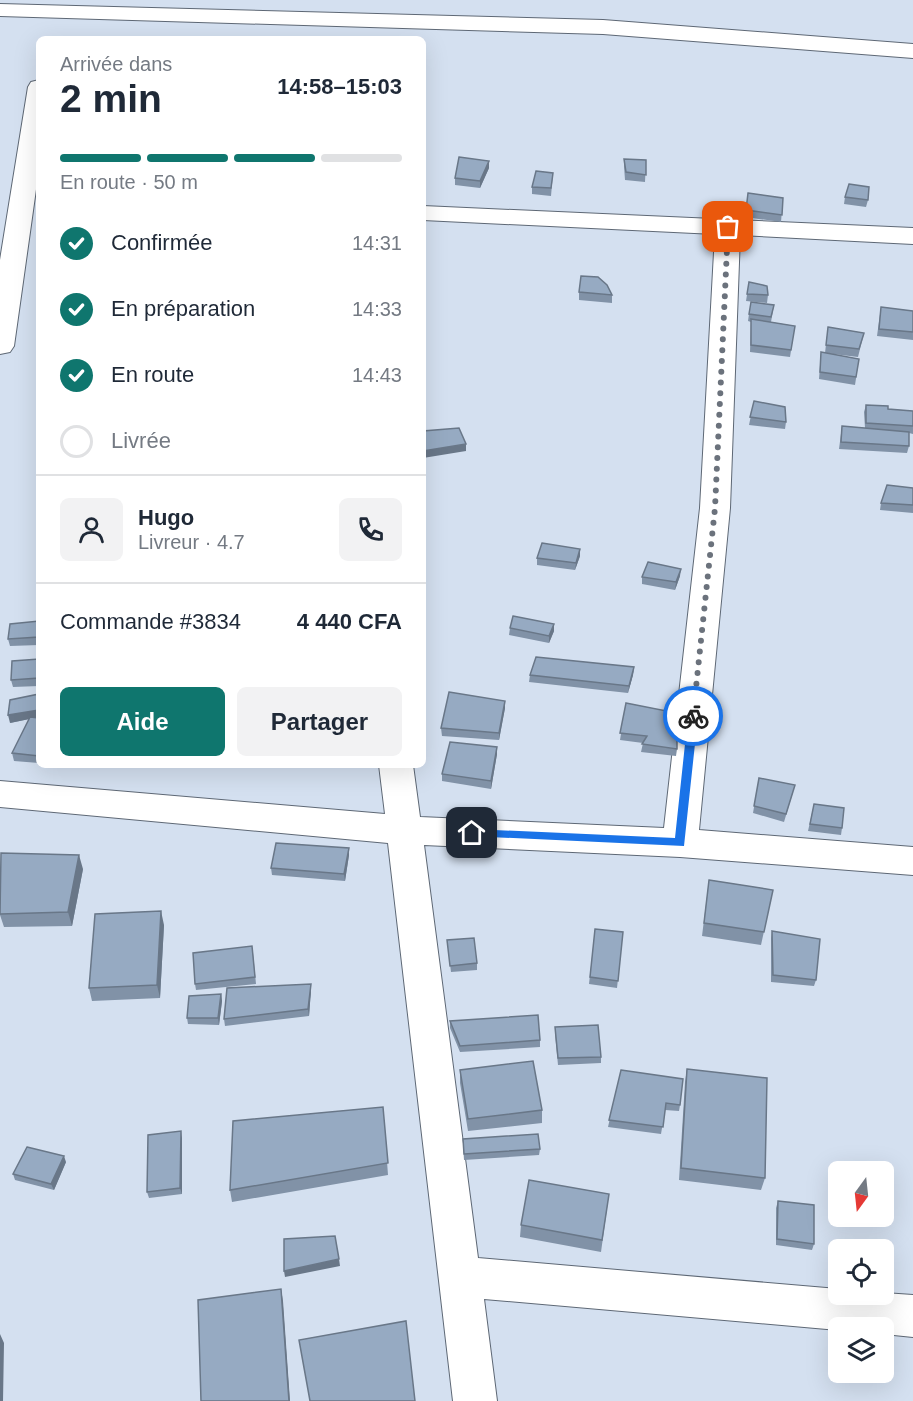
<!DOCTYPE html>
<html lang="fr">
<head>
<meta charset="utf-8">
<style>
  :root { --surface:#fff; --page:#f2f2f3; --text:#1f2937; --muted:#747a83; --line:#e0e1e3; --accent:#0f766e }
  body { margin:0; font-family:Arial,sans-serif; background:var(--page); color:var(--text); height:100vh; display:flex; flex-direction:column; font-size:22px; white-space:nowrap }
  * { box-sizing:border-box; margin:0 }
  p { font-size:20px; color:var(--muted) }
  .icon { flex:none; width:33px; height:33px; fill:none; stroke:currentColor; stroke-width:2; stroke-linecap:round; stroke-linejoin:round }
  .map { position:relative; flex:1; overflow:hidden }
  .details { position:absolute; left:36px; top:36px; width:390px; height:732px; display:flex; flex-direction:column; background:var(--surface); border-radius:9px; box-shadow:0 6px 24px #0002 }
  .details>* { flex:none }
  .needle { width:39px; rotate:195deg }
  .fabs { position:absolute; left:828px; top:1161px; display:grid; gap:12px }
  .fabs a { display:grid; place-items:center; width:66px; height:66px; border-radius:9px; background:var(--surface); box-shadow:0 6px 24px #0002; font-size:30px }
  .pin { position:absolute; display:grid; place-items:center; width:51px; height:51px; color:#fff; margin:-26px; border-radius:12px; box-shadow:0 3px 9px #0006 }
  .courier { position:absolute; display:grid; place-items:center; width:60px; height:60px; margin:-30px; border:4px solid #1a73e8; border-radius:50%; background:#fff; color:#222; box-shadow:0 2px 8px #0007 }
  .overview em { font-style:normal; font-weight:600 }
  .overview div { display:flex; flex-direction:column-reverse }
  .overview { display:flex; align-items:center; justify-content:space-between; height:102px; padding:0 24px }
  h1 { font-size:39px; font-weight:600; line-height:45px }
  .bar { display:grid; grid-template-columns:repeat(4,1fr); gap:9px 6px; align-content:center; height:72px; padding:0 24px }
  .bar i { height:8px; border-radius:4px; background:var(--line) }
  .bar .selected { background:var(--accent) }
  .bar p { grid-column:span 4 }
  .line { display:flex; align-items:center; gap:15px; padding:0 24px; border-top:2px solid var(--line) }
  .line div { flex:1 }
  .round { display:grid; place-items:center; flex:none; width:63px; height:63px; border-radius:9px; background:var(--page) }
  ol { padding:0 24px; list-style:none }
  li { display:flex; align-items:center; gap:18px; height:66px }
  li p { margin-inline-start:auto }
  li .icon { padding:6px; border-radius:50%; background:var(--accent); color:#fff; stroke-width:4 }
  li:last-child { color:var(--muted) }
  li i { width:33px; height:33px; border:3px solid var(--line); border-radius:50% }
  .primary-button { display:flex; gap:12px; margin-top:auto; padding:12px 24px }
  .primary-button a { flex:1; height:69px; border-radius:9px; background:var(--accent); color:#fff; font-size:24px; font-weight:600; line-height:69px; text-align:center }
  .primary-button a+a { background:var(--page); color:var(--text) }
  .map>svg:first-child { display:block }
</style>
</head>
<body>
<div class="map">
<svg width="913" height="1401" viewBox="0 0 913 1401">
  <rect width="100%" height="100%" fill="#d4e0f0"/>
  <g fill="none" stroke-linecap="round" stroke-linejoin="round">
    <defs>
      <path id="minor" d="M 0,4 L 603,20 L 913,44 L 913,58 L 603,34 L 0,16 Z
        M 39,80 L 39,168 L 14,346 L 10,352 L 0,354 L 0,260 L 28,87 L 31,82 Z
        M 423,206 L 913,228 L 913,244 L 740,235 L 730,508 L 699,830 L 913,847 L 913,875 L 680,857 L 424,845 L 478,1258 L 838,1289 L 838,1294 L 884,1294 L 884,1293 L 913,1295 L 913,1337 L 884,1334 L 884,1328 L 838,1328 L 838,1330 L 484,1299 L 497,1401 L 453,1401 L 388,843 L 0,807 L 0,781 L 385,814 L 379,765 L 413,765 L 420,817 L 664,828 L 700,508 L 715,234 L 423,220 Z"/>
    </defs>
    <!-- minor casing -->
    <use href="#minor" stroke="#5e6875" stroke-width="2"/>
    <!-- minor -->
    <use href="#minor" fill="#fff" fill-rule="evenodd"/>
  </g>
  <!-- wall -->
  <path fill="#8192a7" d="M 624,159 L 646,160 L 645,182 L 625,180 L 624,166 Z
    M 489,168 L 480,188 L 455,185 L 455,178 Z
    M 553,173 L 551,196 L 532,194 L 532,187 Z
    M 748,193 L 783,198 L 781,222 L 745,217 Z
    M 845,197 L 868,200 L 866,207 L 844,204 Z
    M 749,282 L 768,295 L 767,303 L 746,301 Z
    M 579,292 L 612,295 L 612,303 L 579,300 Z
    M 774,305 L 771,322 L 795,326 L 790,357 L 750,352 L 751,322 L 748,321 L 749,314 Z
    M 881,307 L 913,311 L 913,340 L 877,336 Z
    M 828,327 L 864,333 L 858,357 L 825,353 Z
    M 821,352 L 859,359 L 855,385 L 819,379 Z
    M 754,401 L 786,422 L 785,429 L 749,425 Z
    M 866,405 L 888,409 L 913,411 L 913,434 L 909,433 L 909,446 L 907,453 L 839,449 L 842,426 L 865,428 L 864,412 Z
    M 913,488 L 913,513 L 880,510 L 881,503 Z
    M 580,556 L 575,570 L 537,565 L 537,558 Z
    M 680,576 L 675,590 L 642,584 L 642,577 Z
    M 39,621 L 39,645 L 10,646 L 8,639 Z
    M 510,628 L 554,631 L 549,643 L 509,635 Z
    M 39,659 L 39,686 L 13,687 L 11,680 Z
    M 634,667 L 633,675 L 628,693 L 529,682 L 530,675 Z
    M 39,694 L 39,717 L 36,718 L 39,718 L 39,763 L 14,761 L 12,753 L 29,719 L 10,723 Z
    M 626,703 L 677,749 L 676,756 L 641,752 L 643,743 L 620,740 Z
    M 505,708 L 499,740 L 442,736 L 441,728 Z
    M 497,747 L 497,754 L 491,789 L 442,781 L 442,774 Z
    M 759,778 L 793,792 L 784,822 L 753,813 Z
    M 814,804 L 842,828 L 841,835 L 808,831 Z
    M 349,855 L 345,881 L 272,875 L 271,868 Z
    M 83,869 L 72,926 L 4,927 L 0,915 L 0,899 Z
    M 709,880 L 773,890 L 761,945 L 702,936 Z
    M 164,925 L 160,998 L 92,1001 L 89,988 Z
    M 595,929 L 623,932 L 617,988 L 589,984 Z
    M 772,931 L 816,980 L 814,986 L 771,982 L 771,938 Z
    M 447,940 L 477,963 L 477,970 L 451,972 Z
    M 253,953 L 256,984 L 196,990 L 195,984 Z
    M 311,990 L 309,1016 L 225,1026 L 224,1019 Z
    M 221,994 L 222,1001 L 219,1025 L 188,1024 L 187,1018 Z
    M 450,1021 L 540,1040 L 540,1047 L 460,1052 L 450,1028 Z
    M 555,1027 L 601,1057 L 601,1063 L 558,1065 L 555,1034 Z
    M 687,1069 L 765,1178 L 761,1190 L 679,1180 L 685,1082 Z
    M 460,1070 L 542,1110 L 542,1123 L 468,1131 L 460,1083 Z
    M 621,1070 L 680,1105 L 679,1111 L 665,1110 L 661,1134 L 608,1127 Z
    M 383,1107 L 388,1175 L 232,1202 L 230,1190 Z
    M 182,1138 L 182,1194 L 149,1198 L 147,1192 Z
    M 463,1145 L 540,1149 L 539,1155 L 464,1160 Z
    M 66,1162 L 54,1190 L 15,1180 L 13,1174 Z
    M 609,1194 L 601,1252 L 520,1237 L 521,1225 Z
    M 778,1201 L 814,1244 L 812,1250 L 776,1245 L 776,1208 Z"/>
  <!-- shaded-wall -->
  <path fill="#697788" d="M 489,161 L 489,168 L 480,188 L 480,181 Z
    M 466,444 L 466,451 L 423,458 L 423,451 Z
    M 580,549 L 580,556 L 575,570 L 576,563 Z
    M 681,569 L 680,576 L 675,590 L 676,582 Z
    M 554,624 L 554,631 L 549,643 L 549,636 Z
    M 634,667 L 633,675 L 628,693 L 629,686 Z
    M 505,701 L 505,708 L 499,740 L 499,733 Z
    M 39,710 L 39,717 L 10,723 L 8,715 Z
    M 497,747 L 497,754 L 491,789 L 491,781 Z
    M 349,848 L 349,855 L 345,881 L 344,874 Z
    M 79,855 L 83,869 L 72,926 L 68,912 Z
    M 161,911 L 164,925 L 160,998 L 157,985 Z
    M 311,984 L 311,990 L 309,1016 L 308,1009 Z
    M 221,994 L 222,1001 L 219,1025 L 218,1018 Z
    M 181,1131 L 182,1138 L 182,1194 L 180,1188 Z
    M 64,1156 L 66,1162 L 54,1190 L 51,1184 Z
    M 339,1259 L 340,1266 L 285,1277 L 284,1271 Z
    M 281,1289 L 283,1301 L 290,1401 L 289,1401 Z
    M 0,1334 L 4,1343 L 3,1401 L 0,1401 Z"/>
  <!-- building -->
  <path fill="#96aac2" stroke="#697788" stroke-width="1.5" d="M 459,157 L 489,161 L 480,181 L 455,178 Z
    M 624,159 L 646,160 L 646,175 L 626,172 Z
    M 536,171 L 553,173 L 551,188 L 532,187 Z
    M 849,184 L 869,187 L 868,200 L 845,197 Z
    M 748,193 L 783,198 L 782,215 L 746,210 Z
    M 581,276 L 598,277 L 607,285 L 612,295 L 579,292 Z
    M 749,282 L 767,286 L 768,295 L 747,294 Z
    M 751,302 L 774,305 L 771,317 L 749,314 Z
    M 881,307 L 913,311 L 913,332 L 879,329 Z
    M 751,319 L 795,326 L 791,350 L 751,345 Z
    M 828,327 L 864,333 L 859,349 L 826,345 Z
    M 821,352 L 859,359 L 856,377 L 820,372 Z
    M 754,401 L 785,407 L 786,422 L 750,417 Z
    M 866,405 L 888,406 L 888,409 L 913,411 L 913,426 L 866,423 Z
    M 842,426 L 909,432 L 909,446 L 841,442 Z
    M 459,428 L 466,444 L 423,451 L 423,431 Z
    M 887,485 L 913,488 L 913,505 L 881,503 Z
    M 542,543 L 580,549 L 576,563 L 537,558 Z
    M 648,562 L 681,569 L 676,582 L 642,577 Z
    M 513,616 L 554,624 L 549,636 L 510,628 Z
    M 39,621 L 39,637 L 8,639 L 10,624 Z
    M 536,657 L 634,667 L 629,686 L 530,675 Z
    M 39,659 L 39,678 L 11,680 L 12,661 Z
    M 449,692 L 505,701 L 499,733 L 441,728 Z
    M 39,694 L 39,710 L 8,715 L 10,700 Z
    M 626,703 L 677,713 L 677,749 L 642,744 L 647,736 L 620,733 Z
    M 30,717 L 39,718 L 39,756 L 12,753 Z
    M 450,742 L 497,747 L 491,781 L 442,774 Z
    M 759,778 L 795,785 L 786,814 L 754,806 Z
    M 814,804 L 844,808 L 842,828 L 810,824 Z
    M 276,843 L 349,848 L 344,874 L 271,868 Z
    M 1,853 L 79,855 L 68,912 L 0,914 Z
    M 709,880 L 773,890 L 764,932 L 704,923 Z
    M 161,911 L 157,985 L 89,988 L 95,914 Z
    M 595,929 L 623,932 L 618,981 L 590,977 Z
    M 772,931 L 820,939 L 816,980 L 773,975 Z
    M 474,938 L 477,963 L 450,966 L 447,940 Z
    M 252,946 L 255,977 L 195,984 L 193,953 Z
    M 311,984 L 308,1009 L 224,1019 L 227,988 Z
    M 221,994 L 218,1018 L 187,1018 L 189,996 Z
    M 538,1015 L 540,1040 L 460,1046 L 450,1021 Z
    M 598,1025 L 601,1057 L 558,1058 L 555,1027 Z
    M 533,1061 L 542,1110 L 468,1119 L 460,1070 Z
    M 687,1069 L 767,1078 L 765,1178 L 681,1168 Z
    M 621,1070 L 683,1079 L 680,1105 L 666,1103 L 663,1127 L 609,1120 Z
    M 383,1107 L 388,1163 L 230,1190 L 233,1121 Z
    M 181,1131 L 180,1188 L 147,1192 L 148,1135 Z
    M 538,1134 L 540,1149 L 464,1154 L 463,1139 Z
    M 27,1147 L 64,1156 L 51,1184 L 13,1174 Z
    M 529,1180 L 609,1194 L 602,1240 L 521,1225 Z
    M 778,1201 L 814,1205 L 814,1244 L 777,1239 Z
    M 335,1236 L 339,1259 L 284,1271 L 284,1239 Z
    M 281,1289 L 289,1401 L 201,1401 L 198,1300 Z
    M 406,1321 L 415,1401 L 310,1401 L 299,1340 Z"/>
  <!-- route -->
  <path fill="#1a73e8" d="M 693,713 L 698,716 L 684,846 L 468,836 L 468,830 L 472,829 L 675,838 L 688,716 Z"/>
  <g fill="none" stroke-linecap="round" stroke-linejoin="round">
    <!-- done -->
    <path stroke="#6b727c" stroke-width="6" stroke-dasharray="0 10.8" d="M 693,716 L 715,508 L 728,227"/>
  </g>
</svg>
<div class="fabs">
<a><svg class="needle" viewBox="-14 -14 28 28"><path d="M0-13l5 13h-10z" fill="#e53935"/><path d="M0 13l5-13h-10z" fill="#747a83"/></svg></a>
<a><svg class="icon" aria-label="locate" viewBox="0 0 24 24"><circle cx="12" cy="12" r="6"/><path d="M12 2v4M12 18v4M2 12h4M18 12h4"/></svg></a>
<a><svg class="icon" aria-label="layers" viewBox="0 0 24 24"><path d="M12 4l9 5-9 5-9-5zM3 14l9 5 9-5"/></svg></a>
</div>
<div class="pin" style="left:728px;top:227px;background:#ea580c"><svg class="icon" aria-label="bag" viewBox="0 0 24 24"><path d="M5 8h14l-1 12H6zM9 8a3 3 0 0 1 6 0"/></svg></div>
<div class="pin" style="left:472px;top:833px;background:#1f2937"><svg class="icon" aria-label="home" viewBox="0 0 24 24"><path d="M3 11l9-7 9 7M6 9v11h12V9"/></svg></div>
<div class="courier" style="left:693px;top:716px"><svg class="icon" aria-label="bike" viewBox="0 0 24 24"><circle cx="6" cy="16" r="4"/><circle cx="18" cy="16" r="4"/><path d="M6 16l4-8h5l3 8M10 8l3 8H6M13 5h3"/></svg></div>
<section class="details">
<div class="overview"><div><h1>2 min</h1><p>Arrivée dans</p></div><em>14:58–15:03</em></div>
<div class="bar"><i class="selected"></i><i class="selected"></i><i class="selected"></i><i></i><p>En route · 50 m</p></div>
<ol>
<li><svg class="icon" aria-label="check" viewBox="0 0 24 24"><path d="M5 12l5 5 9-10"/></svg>Confirmée<p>14:31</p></li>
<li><svg class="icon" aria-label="check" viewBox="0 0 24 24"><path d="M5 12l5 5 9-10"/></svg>En préparation<p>14:33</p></li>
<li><svg class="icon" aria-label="check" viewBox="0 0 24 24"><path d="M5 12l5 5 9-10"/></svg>En route<p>14:43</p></li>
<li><i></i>Livrée</li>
</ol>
<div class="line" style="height:108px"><a class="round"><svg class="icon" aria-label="person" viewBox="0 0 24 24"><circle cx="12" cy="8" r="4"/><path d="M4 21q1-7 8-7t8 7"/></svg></a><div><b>Hugo</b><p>Livreur · 4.7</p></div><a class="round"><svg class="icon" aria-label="phone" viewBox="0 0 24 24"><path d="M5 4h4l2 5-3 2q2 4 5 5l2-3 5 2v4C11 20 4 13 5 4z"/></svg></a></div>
<div class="line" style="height:78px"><div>Commande #3834</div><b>4 440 CFA</b></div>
<div class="primary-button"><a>Aide</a><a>Partager</a></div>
</section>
</div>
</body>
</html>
